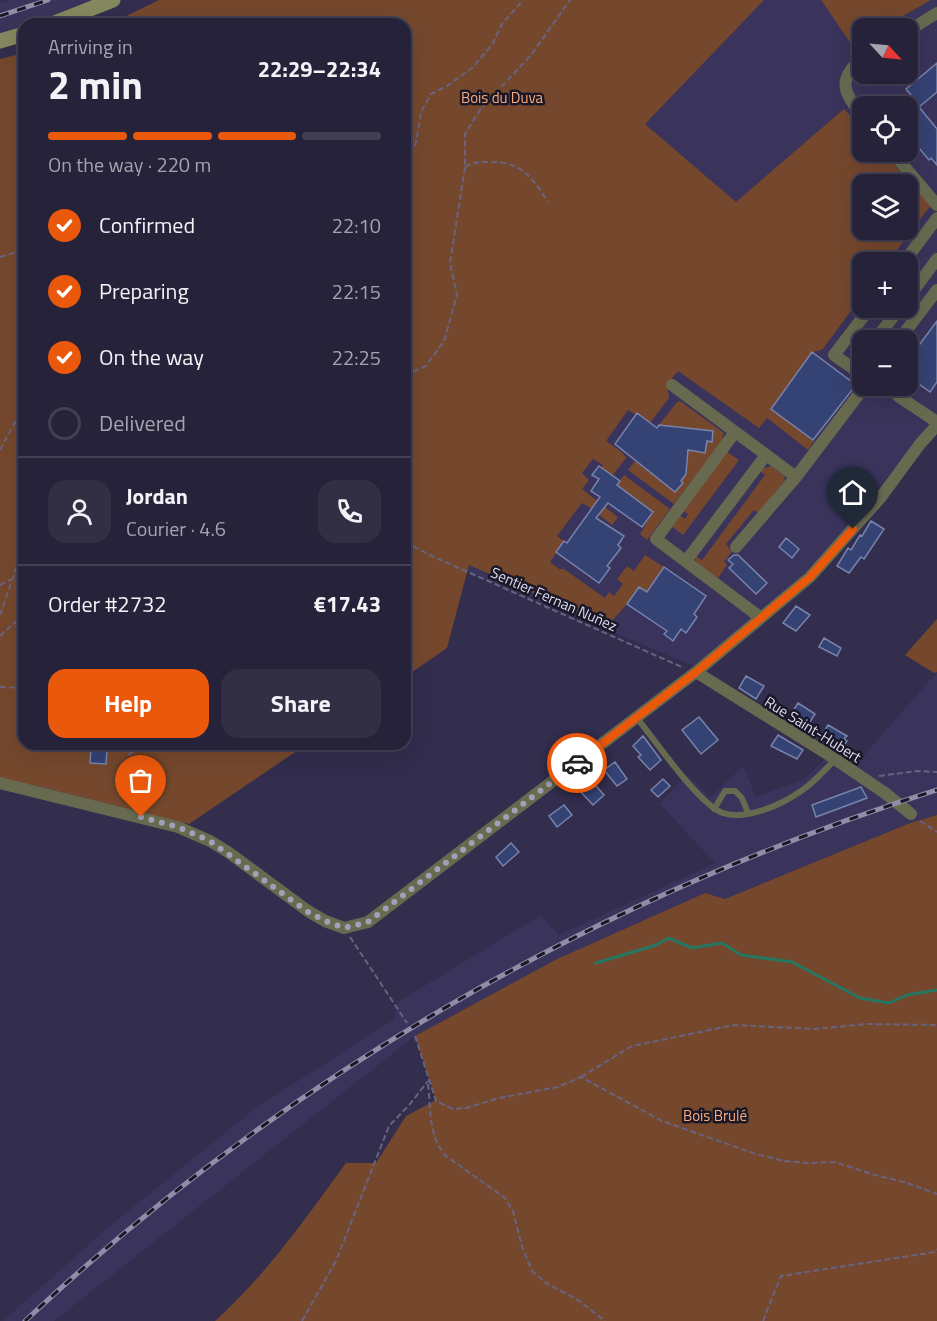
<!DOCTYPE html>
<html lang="en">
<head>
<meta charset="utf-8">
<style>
  :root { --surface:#26223a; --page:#322f45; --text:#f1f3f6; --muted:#a4a4af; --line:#423f54; --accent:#ea580c }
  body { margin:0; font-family:"Titillium Web",sans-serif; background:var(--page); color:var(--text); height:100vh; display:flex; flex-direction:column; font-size:22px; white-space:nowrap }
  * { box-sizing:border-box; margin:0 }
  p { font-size:20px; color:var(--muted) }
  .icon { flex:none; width:33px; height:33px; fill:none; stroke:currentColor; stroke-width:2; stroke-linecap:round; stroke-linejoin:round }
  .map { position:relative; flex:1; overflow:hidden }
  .panel { position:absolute; left:18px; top:18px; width:393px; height:732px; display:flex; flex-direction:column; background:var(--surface); border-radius:18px; box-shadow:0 6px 24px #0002,0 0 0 2px var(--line) }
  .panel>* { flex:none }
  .needle { width:39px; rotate:116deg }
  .controls { position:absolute; left:852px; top:18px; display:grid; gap:12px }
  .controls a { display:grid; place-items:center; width:66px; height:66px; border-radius:12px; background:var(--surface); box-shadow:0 6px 24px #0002,0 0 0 2px var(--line); font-size:30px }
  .pin { position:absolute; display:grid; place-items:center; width:51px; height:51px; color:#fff; margin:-62px -26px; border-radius:50% 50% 50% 0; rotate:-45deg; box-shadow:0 0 6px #0007 }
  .pin .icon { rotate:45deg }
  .courier { position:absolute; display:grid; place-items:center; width:60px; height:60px; margin:-30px; border:4px solid #ea580c; border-radius:50%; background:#fff; color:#222; box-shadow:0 2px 8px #0007 }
  .headline em { font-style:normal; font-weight:700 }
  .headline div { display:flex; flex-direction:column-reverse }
  .headline { display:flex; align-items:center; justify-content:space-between; height:102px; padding:0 30px }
  h1 { font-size:39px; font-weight:700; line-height:45px }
  .bar { display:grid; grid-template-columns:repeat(4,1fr); gap:9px 6px; align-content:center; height:72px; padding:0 30px }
  .bar i { height:8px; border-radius:4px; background:var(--line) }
  .bar .active { background:var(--accent) }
  .bar p { grid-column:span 4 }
  .line { display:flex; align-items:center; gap:15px; padding:0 30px; border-top:2px solid var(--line) }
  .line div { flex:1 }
  .round { display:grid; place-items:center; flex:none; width:63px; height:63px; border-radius:18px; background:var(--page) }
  ol { padding:0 30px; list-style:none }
  li { display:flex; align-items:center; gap:18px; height:66px }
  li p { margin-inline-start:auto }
  li .icon { padding:6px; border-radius:50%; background:var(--accent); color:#fff; stroke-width:4 }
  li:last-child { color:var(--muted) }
  li i { width:33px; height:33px; border:3px solid var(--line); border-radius:50% }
  .button { display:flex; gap:12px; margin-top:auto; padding:12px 30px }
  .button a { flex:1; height:69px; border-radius:18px; background:var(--accent); color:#fff; font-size:24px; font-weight:700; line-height:69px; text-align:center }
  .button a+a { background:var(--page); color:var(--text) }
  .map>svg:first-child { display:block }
</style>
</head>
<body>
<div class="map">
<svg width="937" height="1321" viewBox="0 0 937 1321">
  <rect width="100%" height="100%" fill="#332d4e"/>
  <!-- built -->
  <path fill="#3a335b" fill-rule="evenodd" d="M 10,0 L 113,0 L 52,24 L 24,24 L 24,34 L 0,41 L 0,3 Z
    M 738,0 L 937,0 L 937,415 L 841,535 L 786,592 L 693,666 L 466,571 L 551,204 ZM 862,28 L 908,28 L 908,74 L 862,74 ZM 862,106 L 908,106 L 908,152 L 862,152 ZM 862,184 L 908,184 L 908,230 L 862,230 ZM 862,262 L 908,262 L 908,308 L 862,308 ZM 862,340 L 908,340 L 908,386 L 862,386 Z
    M 937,672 L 937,815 L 910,823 L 725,899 L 705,893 L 555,960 L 415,1036 L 54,1321 L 3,1321 L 112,1224 L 253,1110 L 394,1019 L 398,1002 L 541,915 L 559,935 L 715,863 L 659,803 L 688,775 L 710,798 L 743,766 L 756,797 L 804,779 L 829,755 L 851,770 Z"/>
  <!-- green -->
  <path fill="#75482d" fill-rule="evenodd" d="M 159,0 L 764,0 L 645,124 L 736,202 L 844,109 L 862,129 L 862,152 L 882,152 L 931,205 L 888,262 L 862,262 L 862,296 L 822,350 L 812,352 L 771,409 L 814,441 L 808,450 L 767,418 L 759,428 L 678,371 L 667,384 L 669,398 L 650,423 L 628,410 L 606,441 L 623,453 L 626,458 L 612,476 L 601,468 L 603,465 L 593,459 L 582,473 L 589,480 L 582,489 L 618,517 L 612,525 L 599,515 L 600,513 L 582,503 L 557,536 L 564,541 L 550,562 L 559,569 L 564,569 L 605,598 L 609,592 L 614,596 L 623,584 L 617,579 L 627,566 L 634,571 L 645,555 L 664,567 L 647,592 L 627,604 L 607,626 L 469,565 L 447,648 L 405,677 L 405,24 L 110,24 ZM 862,184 L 908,184 L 908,230 L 862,230 Z
    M 821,0 L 931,0 L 882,28 L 862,28 L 862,42 L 856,51 Z
    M 24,53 L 24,744 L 307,744 L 189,824 L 33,785 L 0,780 L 0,59 Z
    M 680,401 L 724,433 L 722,437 L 724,438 L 674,504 L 628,470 L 635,461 L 675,492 L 687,472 L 688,450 L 705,453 L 707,441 L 712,442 L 713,431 L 659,425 L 677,402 Z
    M 727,452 L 739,460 L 683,535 L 671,526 L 679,515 L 685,519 L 688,514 L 683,511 Z
    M 771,466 L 784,476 L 785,480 L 758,513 L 754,510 L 726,544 L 732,552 L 724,561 L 727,565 L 718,578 L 696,562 L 695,556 L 702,560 L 765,475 L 759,470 Z
    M 624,475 L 670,509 L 647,540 L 640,534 L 653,512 L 617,485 Z
    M 937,619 L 937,672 L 934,673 L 905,655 Z
    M 937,815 L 937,1321 L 215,1321 C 266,1275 306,1218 346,1163 L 376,1163 L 406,1116 L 436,1100 L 415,1036 L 555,960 L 705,893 L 725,899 L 910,823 Z"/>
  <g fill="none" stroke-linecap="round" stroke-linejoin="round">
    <!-- stream -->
    <path stroke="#267761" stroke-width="3" d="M 596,963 L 656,945 L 669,938 L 692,948 L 722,943 L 741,955 L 792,962 L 860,998 L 889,1003 L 907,995 L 937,990"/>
  </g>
  <!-- building -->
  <path fill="#354274" stroke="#7884ab" stroke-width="1.5" d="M 937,63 L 937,92 L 919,107 L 937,129 L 937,165 L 931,158 L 929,160 L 908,135 L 908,106 L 897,106 L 911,95 L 906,89 Z
    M 937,321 L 937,382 L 930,392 L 908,376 L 908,360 Z
    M 812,352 L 856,385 L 813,440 L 771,409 Z
    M 637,413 L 657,428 L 659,425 L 713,431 L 712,442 L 707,441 L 705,453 L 688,450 L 686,474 L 681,481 L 683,483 L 675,492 L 615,444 Z
    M 599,466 L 620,481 L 617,485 L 653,512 L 642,527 L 608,503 L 596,518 L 624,536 L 618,545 L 621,548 L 607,566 L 610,568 L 599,583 L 556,552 L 564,541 L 567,543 L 600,497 L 591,491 L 599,479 L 592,475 Z
    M 871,521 L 884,529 L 864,559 L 861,557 L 849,573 L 837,566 L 848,548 L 851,550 L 860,535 L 862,536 Z
    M 786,538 L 799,549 L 792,558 L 779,547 Z
    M 734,555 L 738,555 L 767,583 L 756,594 L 729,568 L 733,564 L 728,560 Z
    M 664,567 L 706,596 L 694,614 L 697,617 L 686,633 L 681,629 L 673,641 L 664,634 L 667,631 L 627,604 L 639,587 L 647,592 Z
    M 796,606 L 810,615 L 796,631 L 783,623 Z
    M 824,638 L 841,648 L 837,656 L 819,647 Z
    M 746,676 L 764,686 L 756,699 L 739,688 Z
    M 798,703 L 815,714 L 808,725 L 791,714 Z
    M 699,717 L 718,740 L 701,754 L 682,730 Z
    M 828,725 L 847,736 L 844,739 L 847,741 L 840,752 L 819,739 Z
    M 778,735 L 803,750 L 797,759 L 771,746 Z
    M 643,736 L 661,760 L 650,770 L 638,757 L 641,755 L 633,746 Z
    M 91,749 L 107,750 L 106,764 L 90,763 Z
    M 615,762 L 627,779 L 617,786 L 604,770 Z
    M 590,779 L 604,795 L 593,805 L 578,789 Z
    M 663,779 L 670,786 L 658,797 L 651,790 Z
    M 861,787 L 867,798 L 816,817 L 812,805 Z
    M 564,805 L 572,815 L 557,827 L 549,816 Z
    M 511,843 L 519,852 L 503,866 L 496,857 Z"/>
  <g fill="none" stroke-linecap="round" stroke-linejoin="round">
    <!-- path -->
    <path stroke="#686381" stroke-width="2" stroke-dasharray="6 3" stroke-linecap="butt" d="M 405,161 L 416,143 L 421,112 L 431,94 L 447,86 L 472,68 L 492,45 L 502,24 L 523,0
      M 465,167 C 473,162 479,162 488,162 C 521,161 532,177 548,202
      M 0,257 L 24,250
      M 405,375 L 426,366 L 444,341 L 457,295 L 450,263 L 465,167 L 465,134 L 480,110 L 531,55 L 570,0
      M 0,450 L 24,405
      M 405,542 L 434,557 L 684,668
      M 0,585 L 12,579
      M 0,615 L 24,545
      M 17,621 L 24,626
      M 0,636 L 17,621 L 24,612
      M 0,687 L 24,688
      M 128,755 L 146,744
      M 879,776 L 917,771 L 937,772
      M 920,821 L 937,832
      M 350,937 L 407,1023
      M 415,1036 L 436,1101 L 453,1109 L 466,1108 L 499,1098 L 558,1087 L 581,1077 L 662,1121 L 756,1154 L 784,1161 L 810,1163 L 835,1162 L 875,1175 L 904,1182 L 937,1194
      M 581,1077 L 632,1046 L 734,1025 L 815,1029 L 866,1024 L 937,1025
      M 428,1084 C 431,1109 428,1136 446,1156 L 505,1198 L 513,1211 L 522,1246 L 532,1271 L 546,1283 L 578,1300 L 605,1321
      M 302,1321 L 336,1261 L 389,1126 L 410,1104 L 428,1081
      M 763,1321 L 781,1276 L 935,1252 L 937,1249"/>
    <!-- service -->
    <path stroke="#686a50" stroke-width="6" d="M 637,718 C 654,739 700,806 723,813 C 746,821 783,804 801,791 C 814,783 824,770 835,760
      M 714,809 L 725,791 L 735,791 L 742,798 L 748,813"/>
    <!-- minor -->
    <path stroke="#686a50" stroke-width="12" d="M 908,31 L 937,13
      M 862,58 C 837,80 843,92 862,115
      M 892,152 L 937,205
      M 904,262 L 937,218
      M 908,298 L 937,259
      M 875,340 L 900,308
      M 899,340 L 937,290
      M 862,357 L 854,369 L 834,355 L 870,308
      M 672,385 L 796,477
      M 891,386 L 898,396 L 937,422
      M 735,432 L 656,539 L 761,618
      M 736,547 L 796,477 L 865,386
      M 686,561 L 766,455
      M 696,672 L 829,755 L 885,793 L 911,814
      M 0,783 L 178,827 L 210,841 L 228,852 L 308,911 L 325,921 L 344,928 L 368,922 L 696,672 L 810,577 L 881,497 L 920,444 L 937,425"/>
    <!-- secondary -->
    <path stroke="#86885f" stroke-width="15" d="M 52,24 L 113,0
      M 0,41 L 24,34"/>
    <defs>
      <path id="rail" d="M 0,16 L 48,0
        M 25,1321 C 285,1077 598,897 937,790"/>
    </defs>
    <!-- rail casing -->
    <use href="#rail" stroke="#918da8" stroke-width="5"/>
    <!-- rail -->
    <use href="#rail" stroke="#1a1827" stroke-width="3" stroke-dasharray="9" stroke-linecap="butt"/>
  </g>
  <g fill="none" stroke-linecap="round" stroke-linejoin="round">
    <!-- done -->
    <path stroke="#a39fb9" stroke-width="6" stroke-dasharray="0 10.8" d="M 141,817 L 178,827 L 210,841 L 308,912 L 325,921 L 344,928 L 368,922 L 577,763"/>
    <!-- route -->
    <path stroke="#ea580c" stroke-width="8" d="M 577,763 L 696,672 L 810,577 L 853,529"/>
  </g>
  <g text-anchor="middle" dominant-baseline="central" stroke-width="5" stroke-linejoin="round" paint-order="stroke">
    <!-- park labels -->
    <g font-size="15" fill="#fcaa7a" stroke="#1a1827">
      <text x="502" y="97">Bois du Duva</text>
      <text x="715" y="1115">Bois Brulé</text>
    </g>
    <!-- street labels -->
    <g font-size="15" fill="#dfdcf2" stroke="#1a1827">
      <text transform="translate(554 599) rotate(24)">Sentier Fernan Nuñez</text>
      <text transform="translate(813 729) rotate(32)">Rue Saint-Hubert</text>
    </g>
  </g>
</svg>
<div class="controls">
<a><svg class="needle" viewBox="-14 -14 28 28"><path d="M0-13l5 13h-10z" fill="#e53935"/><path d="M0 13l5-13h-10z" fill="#a4a4af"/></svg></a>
<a><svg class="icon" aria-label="locate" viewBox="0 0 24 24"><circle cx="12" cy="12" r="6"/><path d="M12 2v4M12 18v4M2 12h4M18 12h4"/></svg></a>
<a><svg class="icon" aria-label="layers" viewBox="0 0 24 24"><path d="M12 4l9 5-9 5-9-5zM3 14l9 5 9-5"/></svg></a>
<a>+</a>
<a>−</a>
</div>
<div class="pin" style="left:141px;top:817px;background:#ea580c"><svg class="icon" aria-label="bag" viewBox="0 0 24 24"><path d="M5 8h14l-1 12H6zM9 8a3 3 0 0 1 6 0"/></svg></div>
<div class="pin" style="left:853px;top:529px;background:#1f2937"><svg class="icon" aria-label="home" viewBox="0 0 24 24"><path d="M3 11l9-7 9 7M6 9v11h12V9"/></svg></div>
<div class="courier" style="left:577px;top:763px"><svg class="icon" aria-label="car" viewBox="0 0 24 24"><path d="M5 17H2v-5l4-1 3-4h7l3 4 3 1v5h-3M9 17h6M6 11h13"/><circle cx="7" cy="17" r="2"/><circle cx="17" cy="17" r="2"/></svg></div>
<section class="panel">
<div class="headline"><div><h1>2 min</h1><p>Arriving in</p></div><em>22:29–22:34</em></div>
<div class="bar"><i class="active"></i><i class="active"></i><i class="active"></i><i></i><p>On the way · 220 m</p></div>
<ol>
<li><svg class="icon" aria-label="check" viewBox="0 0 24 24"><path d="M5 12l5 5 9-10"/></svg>Confirmed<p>22:10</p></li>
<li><svg class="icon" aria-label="check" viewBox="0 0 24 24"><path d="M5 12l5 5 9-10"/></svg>Preparing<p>22:15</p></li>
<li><svg class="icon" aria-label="check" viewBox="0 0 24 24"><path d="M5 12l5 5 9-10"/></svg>On the way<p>22:25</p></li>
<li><i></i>Delivered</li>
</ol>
<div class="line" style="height:108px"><a class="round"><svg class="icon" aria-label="person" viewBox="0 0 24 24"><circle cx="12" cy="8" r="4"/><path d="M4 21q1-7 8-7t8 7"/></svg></a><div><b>Jordan</b><p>Courier · 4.6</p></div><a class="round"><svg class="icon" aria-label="phone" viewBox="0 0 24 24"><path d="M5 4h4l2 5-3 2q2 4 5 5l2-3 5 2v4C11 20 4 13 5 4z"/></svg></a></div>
<div class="line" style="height:78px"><div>Order #2732</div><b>€17.43</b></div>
<div class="button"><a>Help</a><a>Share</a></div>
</section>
</div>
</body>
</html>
